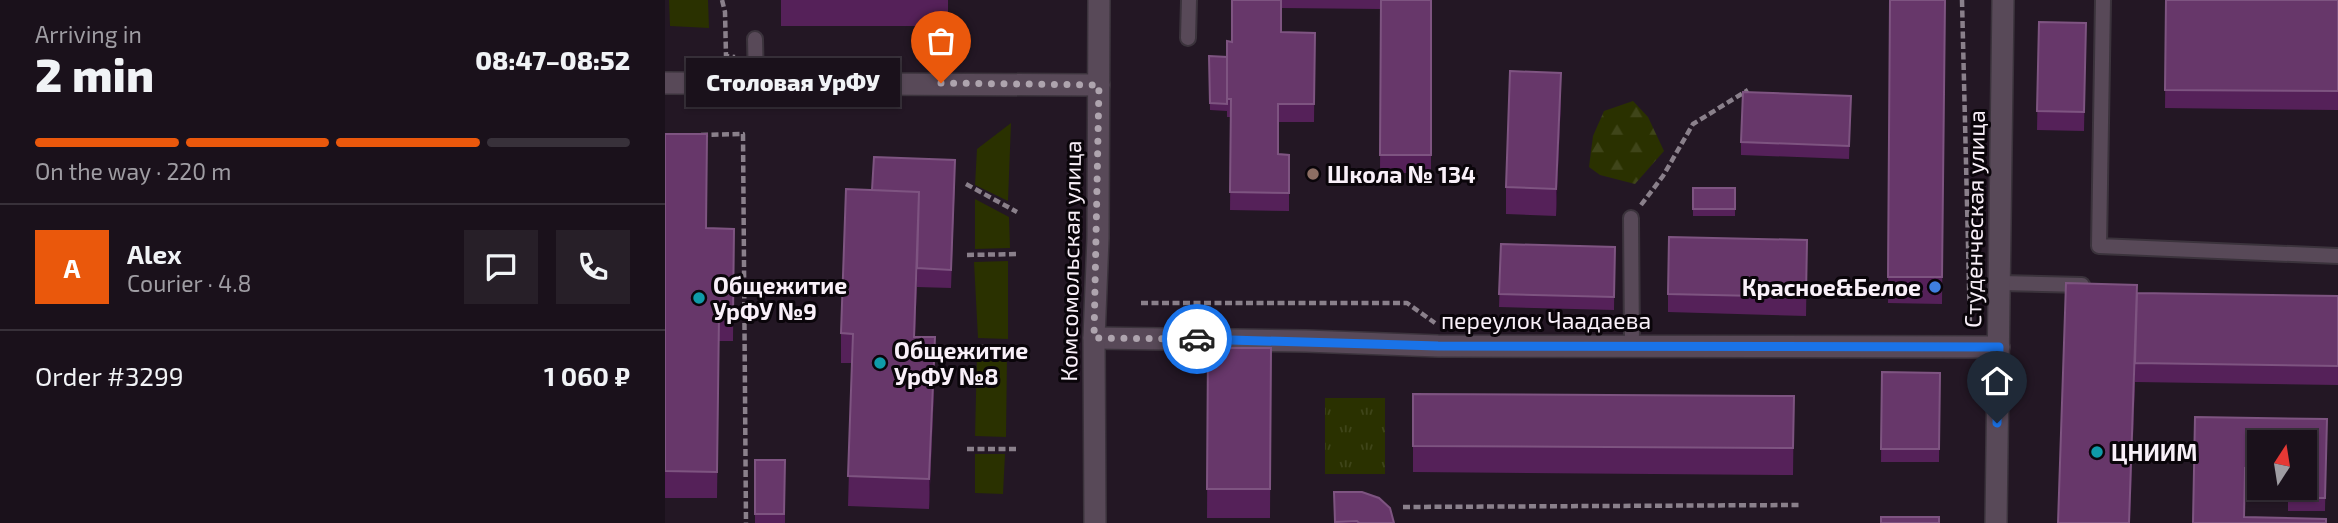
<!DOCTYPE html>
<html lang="en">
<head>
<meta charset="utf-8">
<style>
  :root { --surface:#1a111b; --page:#271f28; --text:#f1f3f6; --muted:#9f9da3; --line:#38313a; --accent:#ea580c }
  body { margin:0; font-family:"Exo 2",sans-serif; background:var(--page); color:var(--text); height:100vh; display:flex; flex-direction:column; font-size:26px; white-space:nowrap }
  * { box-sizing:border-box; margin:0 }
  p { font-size:23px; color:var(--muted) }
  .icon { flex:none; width:38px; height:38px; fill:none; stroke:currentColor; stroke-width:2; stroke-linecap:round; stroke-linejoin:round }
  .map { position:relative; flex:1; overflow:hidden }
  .sheet { display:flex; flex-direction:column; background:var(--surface); width:665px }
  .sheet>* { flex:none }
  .needle { width:46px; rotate:12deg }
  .tools { position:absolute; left:1582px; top:430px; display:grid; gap:14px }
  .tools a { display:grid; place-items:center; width:70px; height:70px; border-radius:0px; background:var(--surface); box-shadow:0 2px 5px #0004,0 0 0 2px var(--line); font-size:35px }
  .pin { position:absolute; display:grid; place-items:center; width:60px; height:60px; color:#fff; margin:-72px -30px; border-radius:50% 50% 50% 0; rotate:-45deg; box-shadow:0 0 7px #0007 }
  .pin .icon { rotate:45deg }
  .courier { position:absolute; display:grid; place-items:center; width:70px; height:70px; margin:-35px; border:5px solid #1a73e8; border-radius:50%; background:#fff; color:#222; box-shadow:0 2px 9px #0007 }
  .bubble { position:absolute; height:49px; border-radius:0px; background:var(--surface); box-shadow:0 2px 5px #0004,0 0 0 2px var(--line); font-size:23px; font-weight:800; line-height:49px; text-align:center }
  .overview em { font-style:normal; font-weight:800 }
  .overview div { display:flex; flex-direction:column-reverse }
  .overview { display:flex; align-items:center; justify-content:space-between; height:119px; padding:0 35px }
  h1 { font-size:46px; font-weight:800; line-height:52px }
  .bar { display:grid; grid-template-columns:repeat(4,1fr); gap:10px 7px; align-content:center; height:84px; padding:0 35px }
  .bar i { height:9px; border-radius:5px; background:var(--line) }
  .bar .active { background:var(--accent) }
  .bar p { grid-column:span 4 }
  .line { display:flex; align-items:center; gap:18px; padding:0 35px; border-top:2px solid var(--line) }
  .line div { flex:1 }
  .round { display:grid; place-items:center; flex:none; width:74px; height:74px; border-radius:0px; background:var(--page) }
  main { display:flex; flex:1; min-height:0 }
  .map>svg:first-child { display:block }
</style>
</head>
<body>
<main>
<section class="sheet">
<div class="overview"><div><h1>2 min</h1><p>Arriving in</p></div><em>08:47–08:52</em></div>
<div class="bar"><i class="active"></i><i class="active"></i><i class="active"></i><i></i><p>On the way · 220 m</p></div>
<div class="line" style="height:126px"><b class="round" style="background:var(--accent);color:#fff">A</b><div><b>Alex</b><p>Courier · 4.8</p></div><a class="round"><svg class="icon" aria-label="chat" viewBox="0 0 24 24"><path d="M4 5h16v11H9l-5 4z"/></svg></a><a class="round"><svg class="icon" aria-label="phone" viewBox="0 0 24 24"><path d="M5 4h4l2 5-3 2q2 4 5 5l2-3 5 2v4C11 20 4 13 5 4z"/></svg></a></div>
<div class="line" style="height:91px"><div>Order #3299</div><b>1 060 ₽</b></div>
</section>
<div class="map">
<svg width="1673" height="523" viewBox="0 0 1673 523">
  <defs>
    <pattern id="forest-firs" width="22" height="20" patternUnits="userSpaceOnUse" patternTransform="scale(1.75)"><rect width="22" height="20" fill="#2a3100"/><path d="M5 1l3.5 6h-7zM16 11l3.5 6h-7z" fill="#3f4519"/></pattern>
    <pattern id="park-tufts" width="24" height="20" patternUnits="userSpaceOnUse" patternTransform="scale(1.75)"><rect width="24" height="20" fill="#2a3100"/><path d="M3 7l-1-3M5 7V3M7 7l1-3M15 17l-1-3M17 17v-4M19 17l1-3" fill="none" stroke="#3f4519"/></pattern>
  </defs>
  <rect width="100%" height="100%" fill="#231724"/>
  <!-- grass -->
  <path fill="#2a3100" d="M 4,0 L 43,0 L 44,28 L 5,26 Z
    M 346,123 L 343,201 L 310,185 L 312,149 Z
    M 310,199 L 344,217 L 345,248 L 310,249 Z
    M 343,261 L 343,339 L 313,338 L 309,262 Z
    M 312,354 L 342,354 L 341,437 L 310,436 Z
    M 310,454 L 340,454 L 338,494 L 310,493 Z"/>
  <!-- forest -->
  <path fill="url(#forest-firs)" d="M 968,101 L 983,117 L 999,151 L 970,184 L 935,175 L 924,167 L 928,136 L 939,111 Z"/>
  <!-- park -->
  <path fill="url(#park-tufts)" d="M 660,398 L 720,398 L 720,474 L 660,474 Z"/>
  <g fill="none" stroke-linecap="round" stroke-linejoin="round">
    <defs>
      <path id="lane" d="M 1438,0 L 1434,246 L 1673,256
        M 523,38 L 524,0
        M 90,39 L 91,83
        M 966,218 L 967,346
        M 1335,283 L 1417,285"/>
      <path id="street" d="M 0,83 L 434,85
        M 429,338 L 641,341 L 773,346 L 1334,347
        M 1331,523 L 1338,0"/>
      <path id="secondary" d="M 430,523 L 429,338 L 433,238 L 434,0"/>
    </defs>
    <!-- lane casing -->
    <use href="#lane" stroke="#3b333c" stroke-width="18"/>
    <!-- street casing -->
    <use href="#street" stroke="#3b333c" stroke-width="24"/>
    <!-- secondary casing -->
    <use href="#secondary" stroke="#3b333c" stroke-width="24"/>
    <!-- path -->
    <path stroke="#8a808b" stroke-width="4.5" stroke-dasharray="7 3.5" stroke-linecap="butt" d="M 57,0 L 60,12 L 61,56 L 70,57
      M 1297,0 L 1305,326
      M 36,135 L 78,134 L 81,523
      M 301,184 L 352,212
      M 976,205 L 998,176 L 1028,124 L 1083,90
      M 302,255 L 354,254
      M 476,303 L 742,303 L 770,323
      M 302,347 L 353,347
      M 302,449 L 352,449
      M 738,507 L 1134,505"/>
    <!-- lane -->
    <use href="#lane" stroke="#584958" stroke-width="14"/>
    <!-- street -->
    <use href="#street" stroke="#584958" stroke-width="21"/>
    <!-- secondary -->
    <use href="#secondary" stroke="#584958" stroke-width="21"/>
  </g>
  <!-- wall -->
  <path fill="#552159" d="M 116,0 L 283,0 L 283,26 L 116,26 Z
    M 567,0 L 766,0 L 766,173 L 715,173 L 716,9 L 616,8 L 616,32 L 650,33 L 649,122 L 613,122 L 613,154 L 624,155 L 624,211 L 565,210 L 566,117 L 562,117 L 562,111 L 545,110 L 544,56 L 562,57 L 567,42 Z
    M 1225,0 L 1280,0 L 1277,304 L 1223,303 Z
    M 1501,0 L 1673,0 L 1673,110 L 1500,108 Z
    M 1374,22 L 1421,23 L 1419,131 L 1372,130 Z
    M 1186,96 L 1184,159 L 1076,155 L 1076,142 Z
    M 896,100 L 891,216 L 841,214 L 841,187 Z
    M 0,134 L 41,228 L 69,229 L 68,341 L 54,341 L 52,498 L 0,498 Z
    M 290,178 L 286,288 L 252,287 L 252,278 L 250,337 L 270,367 L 264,509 L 183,506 L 187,363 L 176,363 L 176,333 L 207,190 Z
    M 1028,188 L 1070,188 L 1070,216 L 1028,216 Z
    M 836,244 L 950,247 L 949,310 L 834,307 Z
    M 1142,258 L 1141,316 L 1003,312 L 1003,294 Z
    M 1472,293 L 1673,296 L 1673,385 L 1470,382 L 1465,523 Z
    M 543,348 L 606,348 L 605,518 L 542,518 Z
    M 1217,372 L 1275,373 L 1274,462 L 1216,462 Z
    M 748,394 L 1129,396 L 1128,475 L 748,472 Z
    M 1530,417 L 1662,419 L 1660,511 L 1623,511 L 1623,488 L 1640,443 L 1594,443 L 1594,481 L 1580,481 L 1580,517 L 1528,523 Z
    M 90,460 L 120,460 L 120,523 L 90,523 Z
    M 669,492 L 729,523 L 669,523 Z"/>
  <!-- shaded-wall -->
  <path fill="#3a133d" d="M 896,73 L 896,100 L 891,216 L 891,189 Z
    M 254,192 L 254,221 L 249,366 L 249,337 Z
    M 270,337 L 270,367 L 264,509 L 264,479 Z
    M 1470,363 L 1465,523 L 1464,523 Z"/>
  <!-- building -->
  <path fill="#67376a" stroke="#7e5481" stroke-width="2" d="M 567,0 L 616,0 L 616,32 L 650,33 L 649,104 L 613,104 L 613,154 L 624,155 L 624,193 L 565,192 L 566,99 L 562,99 L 562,41 L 567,42 Z
    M 716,0 L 766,0 L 766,155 L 715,155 Z
    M 1225,0 L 1280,0 L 1277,277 L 1223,277 Z
    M 1501,0 L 1673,0 L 1673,91 L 1500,90 Z
    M 1374,22 L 1421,23 L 1419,112 L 1372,111 Z
    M 544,56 L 562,57 L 562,104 L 545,103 Z
    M 845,71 L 896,73 L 891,189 L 841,187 Z
    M 1078,92 L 1186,96 L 1184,146 L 1076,142 Z
    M 0,134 L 42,134 L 41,228 L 69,229 L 68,315 L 54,315 L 52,472 L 0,471 Z
    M 209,157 L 290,160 L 286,270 L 252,268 L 254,192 L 207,190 Z
    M 1028,188 L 1070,188 L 1070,209 L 1028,209 Z
    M 181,189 L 254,192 L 249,337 L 270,337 L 264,479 L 183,476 L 188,334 L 176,333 Z
    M 1004,237 L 1142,240 L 1141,297 L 1003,294 Z
    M 836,244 L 950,247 L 949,297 L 834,294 Z
    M 1401,283 L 1472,285 L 1464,523 L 1393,523 Z
    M 1472,293 L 1673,296 L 1673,366 L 1470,363 Z
    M 543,348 L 606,348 L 605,489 L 542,489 Z
    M 1217,372 L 1275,373 L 1274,449 L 1216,449 Z
    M 748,394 L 1129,396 L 1128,448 L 748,446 Z
    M 1530,417 L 1662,419 L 1660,498 L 1623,498 L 1623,488 L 1640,488 L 1640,443 L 1594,443 L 1594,468 L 1580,468 L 1579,517 L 1661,519 L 1661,523 L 1528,523 Z
    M 90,460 L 120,460 L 119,514 L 90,514 Z
    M 669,492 L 697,492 L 714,498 L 725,508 L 729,523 L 694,523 L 692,521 L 670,522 Z
    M 1216,517 L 1274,517 L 1274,523 L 1216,523 Z"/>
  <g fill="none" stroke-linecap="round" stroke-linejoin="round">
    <!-- done -->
    <path stroke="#aea4ae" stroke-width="7" stroke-dasharray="0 12.6" d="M 276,83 L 434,85 L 429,338 L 532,339"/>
    <!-- route -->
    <path stroke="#1a73e8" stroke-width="9" d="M 532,339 L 773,346 L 1334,347 L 1332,423"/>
  </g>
  <!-- markers -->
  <circle fill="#8d6e63" stroke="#0a050a" stroke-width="2.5" cx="648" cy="174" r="7"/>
  <circle fill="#3f7fe0" stroke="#0a050a" stroke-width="2.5" cx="1270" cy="287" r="7"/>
  <g fill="#0f9aa8" stroke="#0a050a" stroke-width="2.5">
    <circle cx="34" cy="298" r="7"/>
    <circle cx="215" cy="363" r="7"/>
    <circle cx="1432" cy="452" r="7"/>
  </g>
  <g text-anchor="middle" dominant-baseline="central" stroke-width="6" stroke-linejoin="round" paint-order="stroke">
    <!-- poi labels -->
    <g font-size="23" font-weight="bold" fill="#f9f0f9" stroke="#0a050a" text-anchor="start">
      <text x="662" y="174">Школа № 134</text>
      <text x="48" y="285">Общежитие<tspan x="48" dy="26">УрФУ №9</tspan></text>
      <text x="1256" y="287" text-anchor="end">Красное&amp;Белое</text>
      <text x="229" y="350">Общежитие<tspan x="229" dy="26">УрФУ №8</tspan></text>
      <text x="1446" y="452">ЦНИИМ</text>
    </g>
    <!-- street labels -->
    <g font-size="23" fill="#f9f0f9" stroke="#0a050a">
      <text transform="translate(1309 219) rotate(-89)">Студенческая улица</text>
      <text transform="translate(405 261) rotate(-89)">Комсомольская улица</text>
      <text x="881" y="320">переулок Чаадаева</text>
    </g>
  </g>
</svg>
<div class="tools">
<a><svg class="needle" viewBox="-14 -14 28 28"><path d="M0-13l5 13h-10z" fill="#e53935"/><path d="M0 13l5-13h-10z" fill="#9f9da3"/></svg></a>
</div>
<div class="pin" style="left:276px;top:83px;background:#ea580c"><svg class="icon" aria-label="bag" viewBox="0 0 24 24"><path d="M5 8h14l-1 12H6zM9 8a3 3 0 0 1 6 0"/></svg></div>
<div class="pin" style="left:1332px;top:423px;background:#1f2937"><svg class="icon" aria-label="home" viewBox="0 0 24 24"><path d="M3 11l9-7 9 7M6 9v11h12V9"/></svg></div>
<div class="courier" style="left:532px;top:339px"><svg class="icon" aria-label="car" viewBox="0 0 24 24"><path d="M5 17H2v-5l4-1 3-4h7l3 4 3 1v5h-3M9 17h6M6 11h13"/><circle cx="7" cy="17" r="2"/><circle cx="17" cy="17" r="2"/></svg></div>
<div class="bubble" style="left:21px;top:58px;width:214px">Столовая УрФУ</div>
</div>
</main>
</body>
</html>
